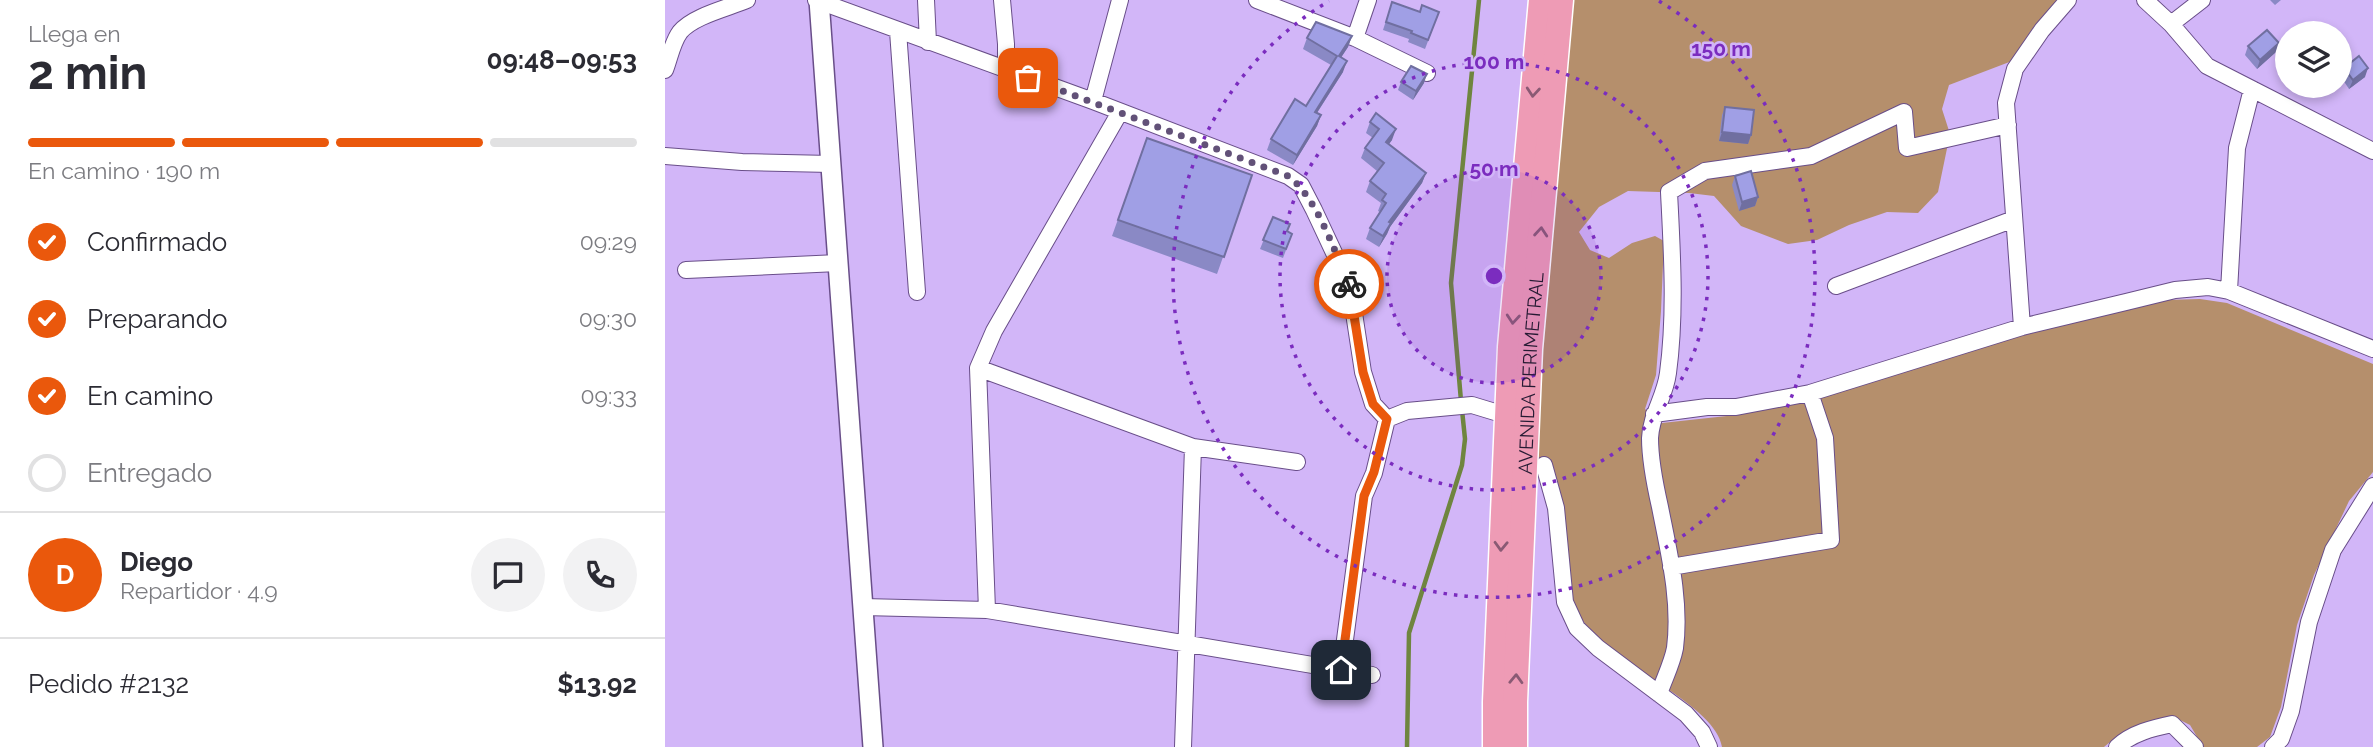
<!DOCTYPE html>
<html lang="es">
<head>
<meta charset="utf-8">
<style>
  :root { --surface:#fff; --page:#f2f2f3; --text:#2b2b33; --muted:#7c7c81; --line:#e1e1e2; --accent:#ea580c }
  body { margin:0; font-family:Raleway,sans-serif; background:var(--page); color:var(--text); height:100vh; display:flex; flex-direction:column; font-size:26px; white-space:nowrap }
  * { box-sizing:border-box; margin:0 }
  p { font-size:23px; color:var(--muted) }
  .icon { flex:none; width:38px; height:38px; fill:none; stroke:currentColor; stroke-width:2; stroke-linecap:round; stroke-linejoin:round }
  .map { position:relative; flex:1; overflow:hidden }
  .side { display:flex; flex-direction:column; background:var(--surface); width:665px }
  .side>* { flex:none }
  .fabs { position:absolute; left:1610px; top:21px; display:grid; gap:14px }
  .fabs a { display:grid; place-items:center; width:77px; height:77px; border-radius:50%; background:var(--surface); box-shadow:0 4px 10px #0003; font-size:35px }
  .pin { position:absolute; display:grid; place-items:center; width:60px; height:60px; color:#fff; margin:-30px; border-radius:14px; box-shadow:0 4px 10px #0006 }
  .courier { position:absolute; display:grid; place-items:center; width:70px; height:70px; margin:-35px; border:5px solid #ea580c; border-radius:50%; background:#fff; color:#222; box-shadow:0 2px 9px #0007 }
  .headline em { font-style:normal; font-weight:700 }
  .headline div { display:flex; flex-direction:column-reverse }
  .headline { display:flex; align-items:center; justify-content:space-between; height:119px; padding:0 28px }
  h1 { font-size:46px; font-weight:700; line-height:52px }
  .bar { display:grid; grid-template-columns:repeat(4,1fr); gap:10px 7px; align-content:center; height:84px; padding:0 28px }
  .bar i { height:9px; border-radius:5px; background:var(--line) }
  .bar .selected { background:var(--accent) }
  .bar p { grid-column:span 4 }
  .line { display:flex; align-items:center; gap:18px; padding:0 28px; border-top:2px solid var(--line) }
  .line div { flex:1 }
  .round { display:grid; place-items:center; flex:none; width:74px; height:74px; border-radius:37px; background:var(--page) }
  ol { padding:0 28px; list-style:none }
  li { display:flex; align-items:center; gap:21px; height:77px }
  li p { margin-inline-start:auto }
  li .icon { padding:7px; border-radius:50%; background:var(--accent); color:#fff; stroke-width:4 }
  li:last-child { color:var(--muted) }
  li i { width:38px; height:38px; border:4px solid var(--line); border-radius:50% }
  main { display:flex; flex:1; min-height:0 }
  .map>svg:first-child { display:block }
</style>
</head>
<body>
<main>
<section class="side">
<div class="headline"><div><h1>2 min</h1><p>Llega en</p></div><em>09:48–09:53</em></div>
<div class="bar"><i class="selected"></i><i class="selected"></i><i class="selected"></i><i></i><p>En camino · 190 m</p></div>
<ol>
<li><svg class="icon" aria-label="check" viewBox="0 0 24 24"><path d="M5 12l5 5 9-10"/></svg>Confirmado<p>09:29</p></li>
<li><svg class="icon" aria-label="check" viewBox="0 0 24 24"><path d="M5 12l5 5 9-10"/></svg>Preparando<p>09:30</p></li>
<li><svg class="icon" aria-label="check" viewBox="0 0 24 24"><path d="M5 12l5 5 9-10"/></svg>En camino<p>09:33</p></li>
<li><i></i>Entregado</li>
</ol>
<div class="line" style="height:126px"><b class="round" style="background:var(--accent);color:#fff">D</b><div><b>Diego</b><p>Repartidor · 4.9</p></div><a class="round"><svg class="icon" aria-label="chat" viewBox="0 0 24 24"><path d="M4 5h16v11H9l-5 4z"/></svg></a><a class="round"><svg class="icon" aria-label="phone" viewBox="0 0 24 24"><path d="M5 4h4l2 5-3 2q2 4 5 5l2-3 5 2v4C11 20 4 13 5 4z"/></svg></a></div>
<div class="line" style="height:91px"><div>Pedido #2132</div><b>$13.92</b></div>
</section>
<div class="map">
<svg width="1708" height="747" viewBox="0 0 1708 747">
  <rect width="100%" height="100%" fill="#d2b6f8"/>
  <!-- grass -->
  <path fill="#b58f6c" d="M 895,0 L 1394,0 L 1365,32 L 1347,61 L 1284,85 L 1277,109 L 1285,134 L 1273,192 L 1253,213 L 1222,212 L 1184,225 L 1152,240 L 1123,244 L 1076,226 L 1049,196 L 1024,193 L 963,191 L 934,207 L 914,232 L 925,250 L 944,258 L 967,243 L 990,236 L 999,241 L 996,311 L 991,375 L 980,409 L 997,423 L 1071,415 L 1142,401 L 1355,336 L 1500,300 L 1535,299 L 1562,303 L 1708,364 L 1708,472 L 1684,501 L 1649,575 L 1632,625 L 1616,707 L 1605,737 L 1592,747 L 1538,747 L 1525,725 L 1507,716 C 1481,722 1459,729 1439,747 L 1057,747 C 1052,707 953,665 927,633 C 901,603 898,556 889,518 C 887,510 886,500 883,492 C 879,481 868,471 861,462 Z"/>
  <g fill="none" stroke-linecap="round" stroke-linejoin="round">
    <!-- stream -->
    <path stroke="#6f853f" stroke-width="4.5" d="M 796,401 L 786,283 L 814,0
      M 742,747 L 744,633 L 797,465 L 800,439 L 797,410"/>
    <defs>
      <path id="minor" d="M 151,0 L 428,101 L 623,176 L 636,185 L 649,210 L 685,287 L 698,372 L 708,404 L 722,419 L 742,411 L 807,405 L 830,412
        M 261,0 L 263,42
        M 337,0 L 341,44 L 341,70
        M 592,0 L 690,38 L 762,73
        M 1480,0 L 1506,24 L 1537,0
        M 1506,24 L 1542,66 L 1708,151
        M 233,31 L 252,292
        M 690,38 L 703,0
        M 0,70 C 5,57 7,43 15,32 C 28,16 63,8 82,0
        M 428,101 L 455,0
        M 0,156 L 77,162 L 166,164
        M 21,270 L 173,263
        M 1171,286 L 1349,219
        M 1564,291 L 1572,148 L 1587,89
        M 1357,327 L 1341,103 L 1350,69 L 1377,30 L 1403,0
        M 313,368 L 528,447 L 632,462
        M 989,414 L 1042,407 L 1071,407 L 1145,393 L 1357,327 L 1461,302 L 1510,290 L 1543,287 L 1564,291 L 1708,349
        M 879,465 L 891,508 L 900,602 L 912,628 L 933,648 L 1021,714 L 1037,732 L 1044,747
        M 1006,567 L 1166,540 L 1160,438 L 1145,393
        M 198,607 L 322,610 L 707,675
        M 322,610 L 313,368 L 329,331 L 455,112
        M 676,670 L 699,496 L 709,473 L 722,419
        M 994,694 C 999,679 1007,664 1010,648 C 1016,601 1004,553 995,507 C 990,485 985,461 985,438 C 986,414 1000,397 1003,373 C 1011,313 1007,252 1004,192 L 1040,171 L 1146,156 L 1239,112 L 1242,148 L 1343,125
        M 518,747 L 528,447
        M 1452,747 C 1467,733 1488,728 1507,724 L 1530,747
        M 1608,747 L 1616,739 L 1626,711 L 1644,622 L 1668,550 L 1708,486"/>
      <path id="tertiary" d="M 154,0 L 208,747"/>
      <g id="primary">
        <path d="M 830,747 L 830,702 L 845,347 L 876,0"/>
        <path id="s1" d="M 850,747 L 850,702 L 865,349 L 896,0"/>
      </g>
    </defs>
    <!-- minor casing -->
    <use href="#minor" stroke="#694e89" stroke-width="18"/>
    <!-- tertiary casing -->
    <use href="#tertiary" stroke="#694e89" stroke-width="22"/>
    <!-- primary casing -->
    <use href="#primary" stroke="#fff" stroke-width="27"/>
    <!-- minor -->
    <use href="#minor" stroke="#fff" stroke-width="16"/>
    <!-- tertiary -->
    <use href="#tertiary" stroke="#fff" stroke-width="19"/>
    <!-- primary -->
    <use href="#primary" stroke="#ee9bb5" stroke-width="24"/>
  </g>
  <!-- wall -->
  <path fill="#8a89c5" d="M 1605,0 L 1616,0 L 1610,5 Z
    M 727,2 L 755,12 L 774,12 L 760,49 L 743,42 L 744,39 L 718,30 Z
    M 687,36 L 683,47 L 676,57 L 678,72 L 652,113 L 656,115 L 652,126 L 628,165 L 602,150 L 606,139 L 641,106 L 666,65 L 638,49 L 642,38 Z
    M 1583,46 L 1611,52 L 1592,69 L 1580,55 Z
    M 1679,68 L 1700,77 L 1684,89 L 1676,77 Z
    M 736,82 L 759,83 L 748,100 L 733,90 Z
    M 1653,86 L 1670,86 L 1662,94 Z
    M 1060,107 L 1086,135 L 1083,144 L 1054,141 L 1057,115 Z
    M 705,122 L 727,140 L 724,144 L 761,173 L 757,183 L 725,227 L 722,234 L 714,247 L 701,239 L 705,228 L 715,212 L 713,211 L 716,203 L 701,192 L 705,181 L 712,171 L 696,158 L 700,148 L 708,138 L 701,133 Z
    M 482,138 L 587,175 L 552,274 L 447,236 Z
    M 1070,176 L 1093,197 L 1090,206 L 1074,211 L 1067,185 Z
    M 608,217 L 622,231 L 627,234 L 618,258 L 595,249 Z"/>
  <!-- shaded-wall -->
  <path fill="#706fa0" d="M 687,36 L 683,47 L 670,67 L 674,56 Z
    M 1614,43 L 1611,52 L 1592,69 L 1595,60 Z
    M 682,61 L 678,72 L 646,122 L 650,112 Z
    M 1703,68 L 1700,77 L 1684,89 L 1688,80 Z
    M 762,74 L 759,83 L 748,100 L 751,91 Z
    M 1665,86 L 1670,86 L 1662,94 Z
    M 656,115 L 652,126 L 628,165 L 632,155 Z
    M 731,129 L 727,140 L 717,153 L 721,142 Z
    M 1057,132 L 1086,135 L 1083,144 L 1054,141 Z
    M 761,173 L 757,183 L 725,227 L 722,234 L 714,247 L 724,222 Z
    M 1093,197 L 1090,206 L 1074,211 L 1077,202 Z"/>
  <!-- building -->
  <path fill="#a09fe5" stroke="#706fa0" stroke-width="2" d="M 727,2 L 755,12 L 757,5 L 774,12 L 763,40 L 746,33 L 747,31 L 721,22 Z
    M 651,22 L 687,36 L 674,56 L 682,61 L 650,112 L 656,115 L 632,155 L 606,139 L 630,99 L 641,106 L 672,56 L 642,38 Z
    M 1602,30 L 1614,43 L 1595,60 L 1583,46 Z
    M 1694,56 L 1703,68 L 1688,80 L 1679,68 Z
    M 746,66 L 762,74 L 751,91 L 736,82 Z
    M 1060,107 L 1089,110 L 1086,135 L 1057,132 Z
    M 711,113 L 731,129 L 721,142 L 761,173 L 724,222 L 726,223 L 718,236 L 705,228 L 721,203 L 717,200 L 721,194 L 705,181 L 719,163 L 700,148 L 714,129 L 705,122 Z
    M 482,138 L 587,175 L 559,257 L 453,220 Z
    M 1086,171 L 1093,197 L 1077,202 L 1070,176 Z
    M 608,217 L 625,224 L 622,231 L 627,234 L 621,249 L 598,240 Z"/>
  <!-- one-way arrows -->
  <defs><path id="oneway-chevron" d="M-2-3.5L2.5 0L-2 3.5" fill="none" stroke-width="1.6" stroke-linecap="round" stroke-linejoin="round" transform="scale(1.75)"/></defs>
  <g stroke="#8a5a74">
    <use href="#oneway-chevron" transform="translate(868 92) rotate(95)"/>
    <use href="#oneway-chevron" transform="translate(876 232) rotate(-85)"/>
    <use href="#oneway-chevron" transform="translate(848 319) rotate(95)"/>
    <use href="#oneway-chevron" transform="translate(836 546) rotate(92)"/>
    <use href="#oneway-chevron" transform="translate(851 679) rotate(-88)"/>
  </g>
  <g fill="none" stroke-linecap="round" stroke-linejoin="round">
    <!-- done -->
    <path stroke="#625178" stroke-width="7" stroke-dasharray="0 12.6" d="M 363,78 L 623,176 C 652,197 669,251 684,284"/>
    <!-- route -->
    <path stroke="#ea580c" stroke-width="9" d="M 676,670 L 699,496 L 709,472 L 722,419 L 708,404 L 698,372 L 684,284"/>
  </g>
  <!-- distance rings -->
  <circle cx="829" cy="276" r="107" fill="#7b2cbf" fill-opacity=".12"/>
  <g fill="none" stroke="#7b2cbf" stroke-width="3.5" stroke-dasharray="3.5 7">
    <circle cx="829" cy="276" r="107"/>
    <circle cx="829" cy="276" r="214"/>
    <path d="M994 1A321 321 0 1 1 664 1"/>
  </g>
  <g text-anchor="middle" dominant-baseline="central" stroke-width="5" stroke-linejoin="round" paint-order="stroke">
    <!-- street labels -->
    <g font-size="19" fill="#261a33" stroke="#d2b6f8">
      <text stroke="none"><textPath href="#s1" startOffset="374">AVENIDA PERIMETRAL</textPath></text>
    </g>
  </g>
  <circle cx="829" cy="276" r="10" fill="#7b2cbf" stroke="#d2b6f8" stroke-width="3.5"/>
  <g font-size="21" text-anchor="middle" font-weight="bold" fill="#7b2cbf" stroke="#d2b6f8" stroke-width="5" stroke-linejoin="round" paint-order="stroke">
    <text x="1056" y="56">150 m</text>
    <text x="829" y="69">100 m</text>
    <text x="829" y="176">50 m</text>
  </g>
</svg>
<div class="fabs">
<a><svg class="icon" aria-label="layers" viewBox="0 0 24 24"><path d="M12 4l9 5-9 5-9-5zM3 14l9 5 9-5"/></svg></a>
</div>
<div class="pin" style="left:363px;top:78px;background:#ea580c"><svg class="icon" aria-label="bag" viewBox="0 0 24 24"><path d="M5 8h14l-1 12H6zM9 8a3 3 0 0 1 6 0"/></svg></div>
<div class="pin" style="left:676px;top:670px;background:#1f2937"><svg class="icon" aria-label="home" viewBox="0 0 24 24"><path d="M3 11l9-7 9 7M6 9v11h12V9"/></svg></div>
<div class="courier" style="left:684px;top:284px"><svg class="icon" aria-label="bike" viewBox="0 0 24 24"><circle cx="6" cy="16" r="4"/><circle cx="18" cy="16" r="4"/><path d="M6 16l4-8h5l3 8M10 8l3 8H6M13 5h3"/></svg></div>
</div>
</main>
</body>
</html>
